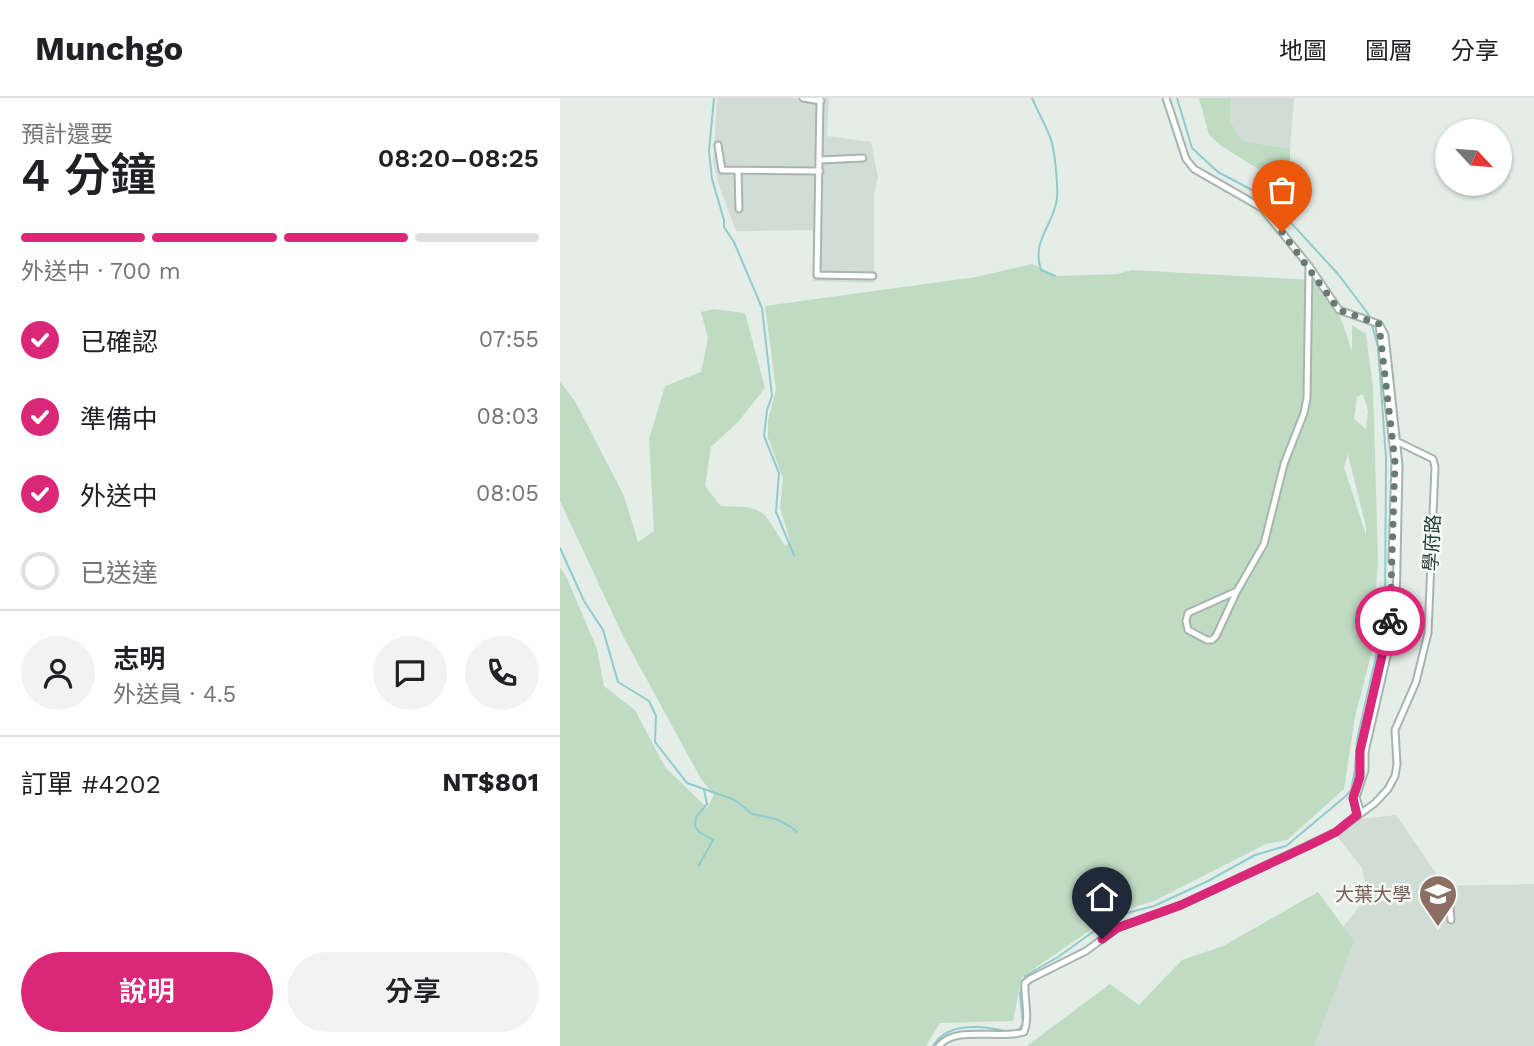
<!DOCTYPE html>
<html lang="zh-TW">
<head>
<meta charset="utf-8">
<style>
  :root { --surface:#fff; --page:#f2f2f2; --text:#202124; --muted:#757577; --line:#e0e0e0; --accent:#db2777 }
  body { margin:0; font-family:"Work Sans","Noto Sans TC",sans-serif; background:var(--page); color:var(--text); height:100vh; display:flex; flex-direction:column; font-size:26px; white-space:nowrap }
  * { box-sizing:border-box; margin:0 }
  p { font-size:23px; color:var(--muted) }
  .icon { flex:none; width:38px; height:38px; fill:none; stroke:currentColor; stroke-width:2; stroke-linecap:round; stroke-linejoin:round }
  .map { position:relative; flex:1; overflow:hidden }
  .drawer { display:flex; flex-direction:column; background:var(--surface); width:560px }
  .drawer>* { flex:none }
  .needle { width:46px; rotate:116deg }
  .controls { position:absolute; left:875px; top:21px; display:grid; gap:14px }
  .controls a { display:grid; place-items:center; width:77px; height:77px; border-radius:50%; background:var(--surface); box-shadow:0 2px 5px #0004; font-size:35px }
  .pin { position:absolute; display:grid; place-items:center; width:60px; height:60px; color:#fff; margin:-72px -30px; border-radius:50% 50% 50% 0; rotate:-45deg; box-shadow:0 0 7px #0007 }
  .pin .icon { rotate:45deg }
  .courier { position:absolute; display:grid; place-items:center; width:70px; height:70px; margin:-35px; border:5px solid #db2777; border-radius:50%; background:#fff; color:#222; box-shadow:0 2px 9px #0007 }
  .headline em { font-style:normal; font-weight:600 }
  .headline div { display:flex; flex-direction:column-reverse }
  .headline { display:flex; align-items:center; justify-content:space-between; height:119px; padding:0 21px }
  h1 { font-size:46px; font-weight:600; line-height:52px }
  .bar { display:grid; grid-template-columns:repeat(4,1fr); gap:10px 7px; align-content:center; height:84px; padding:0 21px }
  .bar i { height:9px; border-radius:5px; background:var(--line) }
  .bar .selected { background:var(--accent) }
  .bar p { grid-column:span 4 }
  .line { display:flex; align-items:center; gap:18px; padding:0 21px; border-top:2px solid var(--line) }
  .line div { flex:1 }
  .round { display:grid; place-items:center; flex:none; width:74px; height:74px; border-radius:37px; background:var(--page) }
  ol { padding:0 21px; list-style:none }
  li { display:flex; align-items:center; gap:21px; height:77px }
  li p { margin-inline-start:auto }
  li .icon { padding:7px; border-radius:50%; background:var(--accent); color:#fff; stroke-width:4 }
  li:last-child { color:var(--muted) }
  li i { width:38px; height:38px; border:4px solid var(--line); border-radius:50% }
  .cta { display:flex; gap:14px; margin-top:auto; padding:14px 21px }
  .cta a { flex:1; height:80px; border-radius:42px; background:var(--accent); color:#fff; font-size:28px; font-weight:600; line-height:80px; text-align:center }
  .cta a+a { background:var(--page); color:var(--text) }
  header { display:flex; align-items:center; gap:42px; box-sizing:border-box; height:98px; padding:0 35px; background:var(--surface); border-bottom:2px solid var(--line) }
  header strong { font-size:33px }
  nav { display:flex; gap:38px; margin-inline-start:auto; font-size:24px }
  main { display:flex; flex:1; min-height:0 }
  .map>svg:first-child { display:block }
</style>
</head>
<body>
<header>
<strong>Munchgo</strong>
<nav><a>地圖</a><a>圖層</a><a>分享</a></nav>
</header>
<main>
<section class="drawer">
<div class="headline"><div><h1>4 分鐘</h1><p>預計還要</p></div><em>08:20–08:25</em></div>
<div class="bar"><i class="selected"></i><i class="selected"></i><i class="selected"></i><i></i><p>外送中 · 700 m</p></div>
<ol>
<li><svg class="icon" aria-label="check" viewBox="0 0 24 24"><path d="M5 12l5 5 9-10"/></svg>已確認<p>07:55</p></li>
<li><svg class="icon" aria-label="check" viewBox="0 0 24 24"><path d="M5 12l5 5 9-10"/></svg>準備中<p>08:03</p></li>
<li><svg class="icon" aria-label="check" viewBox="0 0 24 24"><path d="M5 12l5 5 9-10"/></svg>外送中<p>08:05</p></li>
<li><i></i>已送達</li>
</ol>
<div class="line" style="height:126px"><a class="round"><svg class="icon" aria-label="person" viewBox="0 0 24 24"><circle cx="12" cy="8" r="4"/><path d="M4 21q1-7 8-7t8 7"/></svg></a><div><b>志明</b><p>外送員 · 4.5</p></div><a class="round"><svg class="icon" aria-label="chat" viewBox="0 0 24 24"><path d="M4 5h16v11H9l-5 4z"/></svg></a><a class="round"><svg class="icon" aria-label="phone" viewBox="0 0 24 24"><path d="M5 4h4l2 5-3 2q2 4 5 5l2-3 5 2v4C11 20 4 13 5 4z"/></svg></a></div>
<div class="line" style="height:91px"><div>訂單 #4202</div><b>NT$801</b></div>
<div class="cta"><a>說明</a><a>分享</a></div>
</section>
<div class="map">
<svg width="974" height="948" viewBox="0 0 974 948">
  <rect width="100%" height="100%" fill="#e4ede8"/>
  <!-- built -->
  <path fill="#d2dcd7" d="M 157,0 L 269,0 L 267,38 L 311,44 L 318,80 L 314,96 L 314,185 L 253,183 L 253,132 L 176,133 L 159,88 L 153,64 Z
    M 671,0 L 734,0 L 730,51 L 682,43 L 670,23 Z
    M 836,717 L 885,788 L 974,786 L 974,948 L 718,948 L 766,850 L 799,809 L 807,794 L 802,770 L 776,737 L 800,721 Z"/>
  <!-- green -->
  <path fill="#bfdcc3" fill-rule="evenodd" d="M 639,0 L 671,0 L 670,23 L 682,43 L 730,51 L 730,70 L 752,105 L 660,47 L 649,37 Z
    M 472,166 L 498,178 L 557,176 L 572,172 L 754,182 L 780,218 L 792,253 L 792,227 L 806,236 L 813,289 L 818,462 L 816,493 L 821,518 L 795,619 L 784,691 L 727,742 L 706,746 L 594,803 L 555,815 L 462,879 L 453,923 L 380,925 L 366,948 L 0,948 L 0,469 L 7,480 L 37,551 L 44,588 L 75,612 L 105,669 L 147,710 L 154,697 L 141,681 L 63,538 L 0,403 L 0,284 L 15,303 L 64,398 L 78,444 L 94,433 L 89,341 L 105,288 L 141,274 L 148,240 L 141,214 L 154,211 L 185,215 L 205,290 L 178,324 L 151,349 L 145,388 L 161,408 C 207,409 201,411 225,448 L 230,443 L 220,410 L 223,380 L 208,340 L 208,322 L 216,292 L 205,208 L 416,179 ZM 803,296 L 808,313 L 806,331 L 794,321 L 797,299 ZM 788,356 L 806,429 L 806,437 L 784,369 Z
    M 758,794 L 794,843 L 754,948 L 467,948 L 550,886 L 579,907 L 622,862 L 663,848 Z"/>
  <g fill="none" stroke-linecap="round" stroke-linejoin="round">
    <!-- stream -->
    <path stroke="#90cbce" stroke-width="2" d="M 154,0 L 149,53 L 152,81 L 164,122 L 164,129 L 174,144 L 202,210 L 212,298 L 207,312 L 204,338 L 219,375 L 216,414 L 234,457
      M 472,0 C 478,15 488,30 492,45 C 495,58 498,86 497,100 C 494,128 471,141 481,172 L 495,178
      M 617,0 L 632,50 L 658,74 L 709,101 L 778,176 L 809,217 L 811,222
      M 0,450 L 24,503 L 43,532 L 58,584 L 89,603 L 96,618 L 95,644 L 127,685 L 175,702 L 192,716 L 216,721 L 231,729 L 237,734
      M 139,767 L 153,742 L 139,734 L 135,728 L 136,719 L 147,706 L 144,692
      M 458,933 L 463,926 L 460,896 L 465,878 L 498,859 L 555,818 L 594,808 L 648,783 L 695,757 L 726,748 L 786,698 L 791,692 L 795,671 L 797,642 L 825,519 L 826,360 L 818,249 L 812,227
      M 373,948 C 388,923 425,928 449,934"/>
    <defs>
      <path id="street" d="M 243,0 L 261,3
        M 260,0 L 257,177 L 313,178
        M 606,0 L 626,61 L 634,71 L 702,110 L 749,168 L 779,212 L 819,226 L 825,237 L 839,367 L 836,512 L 834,528 L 805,654 L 805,672 L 796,699 L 801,715
        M 158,47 L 162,72 L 260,73
        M 260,62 L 303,60
        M 178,73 L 179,111
        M 819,226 L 835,364 L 832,463
        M 677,493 L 628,515 L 626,523 L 628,532 L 647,542 L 652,542 L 656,538 L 677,493 L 704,446 L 724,366 L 744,315 L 747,300 L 749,168
        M 798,683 L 800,653 L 830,526 L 832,494
        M 794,696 L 797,717
        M 888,788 L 891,822
        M 379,948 C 395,927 440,942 464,934 C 470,919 464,902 465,885 L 470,881 L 526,853 L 557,830 L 621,807 L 776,734 L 815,705 L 828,691 L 835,678 L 837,666 L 835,632 L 856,584 L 868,535 L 875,369 L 873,361 L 832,341"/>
    </defs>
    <!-- street casing -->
    <use href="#street" stroke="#a7b5ae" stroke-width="9"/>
    <!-- street -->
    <use href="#street" stroke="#fff" stroke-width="5"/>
  </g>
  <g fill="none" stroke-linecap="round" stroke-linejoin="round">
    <!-- done -->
    <path stroke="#687b73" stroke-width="7" stroke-dasharray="0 12.6" d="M 722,134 L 779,212 L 819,226 L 835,364 L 830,523"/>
    <!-- route -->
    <path stroke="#db2777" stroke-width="9" d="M 542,841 L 557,830 L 621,807 L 748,748 L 776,734 L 797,717 L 793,700 L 800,679 L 800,653 L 830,523"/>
  </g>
  <!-- icons -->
  <defs>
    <symbol id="university-pin" viewBox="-11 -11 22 30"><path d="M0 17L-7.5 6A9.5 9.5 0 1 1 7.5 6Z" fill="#8d6e63" stroke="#f5f9f6"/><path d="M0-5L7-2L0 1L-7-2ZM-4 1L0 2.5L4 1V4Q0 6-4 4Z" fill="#fff"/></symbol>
  </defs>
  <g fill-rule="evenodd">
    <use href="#university-pin" x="856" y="774" width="44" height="60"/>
  </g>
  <g text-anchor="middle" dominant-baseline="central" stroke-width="5" stroke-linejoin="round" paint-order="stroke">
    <!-- street labels -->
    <g font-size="19" fill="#253d34" stroke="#f5f9f6">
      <text transform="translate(872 445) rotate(-87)">學府路</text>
    </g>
    <!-- education labels -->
    <g font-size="19" fill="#785e54" stroke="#f5f9f6" text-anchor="end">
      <text x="851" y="796">大葉大學</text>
    </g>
  </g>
</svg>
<div class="controls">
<a><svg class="needle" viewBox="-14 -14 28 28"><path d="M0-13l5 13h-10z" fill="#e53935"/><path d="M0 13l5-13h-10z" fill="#757577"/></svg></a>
</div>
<div class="pin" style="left:722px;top:134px;background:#ea580c"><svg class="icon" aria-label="bag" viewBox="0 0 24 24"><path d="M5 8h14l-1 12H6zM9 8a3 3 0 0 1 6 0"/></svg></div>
<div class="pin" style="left:542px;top:841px;background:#1f2937"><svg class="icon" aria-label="home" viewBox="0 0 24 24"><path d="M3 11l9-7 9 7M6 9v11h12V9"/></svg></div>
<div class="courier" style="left:830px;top:523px"><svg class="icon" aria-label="bike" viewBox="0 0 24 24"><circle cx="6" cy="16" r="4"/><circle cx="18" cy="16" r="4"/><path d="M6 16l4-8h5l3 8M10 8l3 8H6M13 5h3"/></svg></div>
</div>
</main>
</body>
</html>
